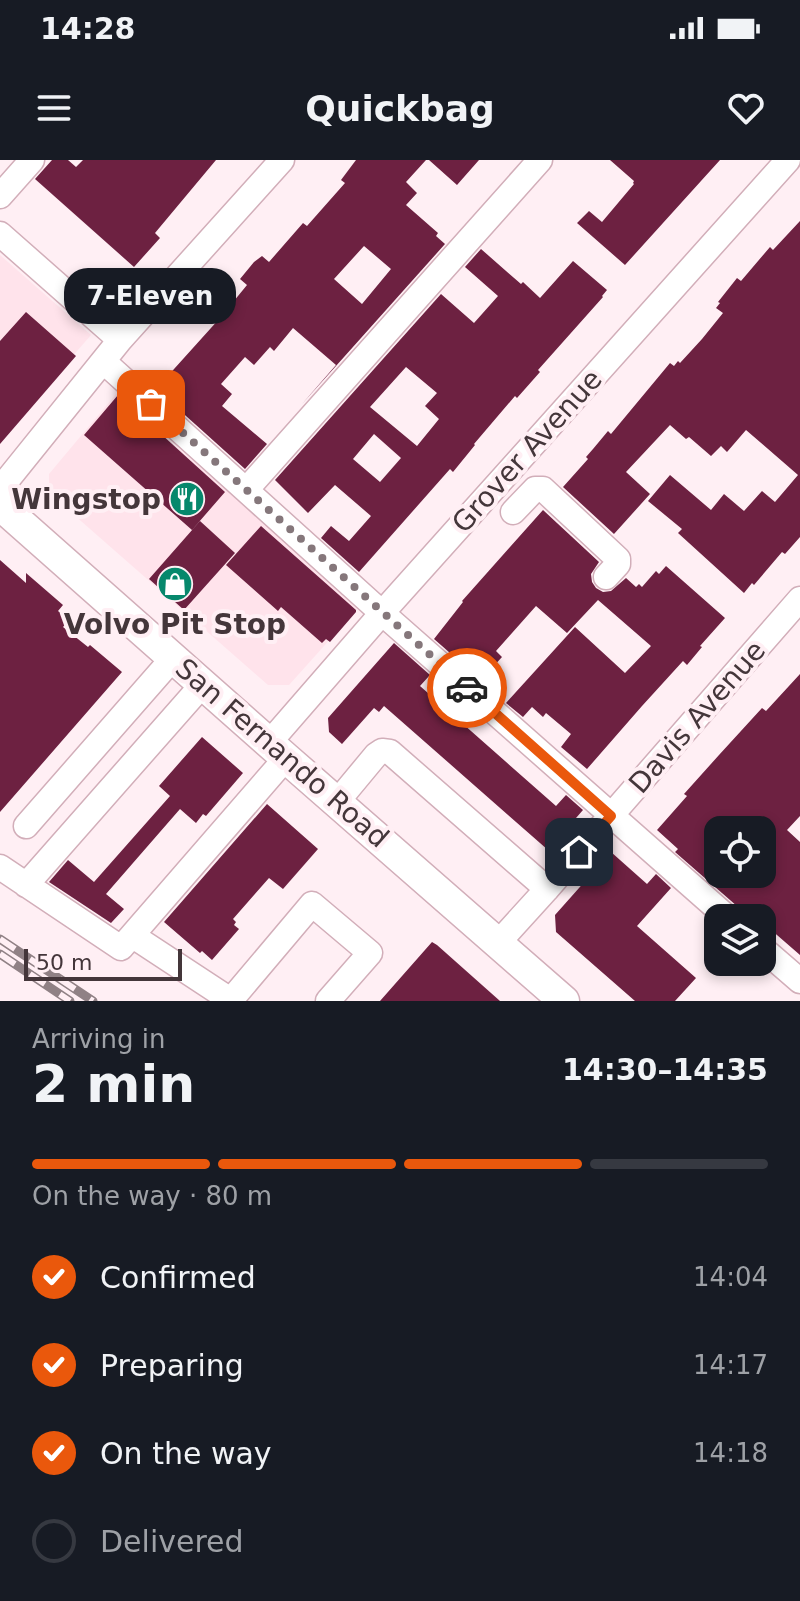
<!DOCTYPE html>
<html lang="en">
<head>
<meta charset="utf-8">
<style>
  :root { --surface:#171b24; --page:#20242c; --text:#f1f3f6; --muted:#9ea1a6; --line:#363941; --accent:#ea580c }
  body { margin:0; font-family:"DejaVu Sans",sans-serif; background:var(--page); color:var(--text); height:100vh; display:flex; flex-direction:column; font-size:30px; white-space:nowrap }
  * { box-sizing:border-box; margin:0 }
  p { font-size:26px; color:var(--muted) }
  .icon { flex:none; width:44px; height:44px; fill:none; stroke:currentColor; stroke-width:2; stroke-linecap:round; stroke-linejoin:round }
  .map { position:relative; height:841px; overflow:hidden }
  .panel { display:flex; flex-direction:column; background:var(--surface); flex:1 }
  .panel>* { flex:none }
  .controls { position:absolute; left:704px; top:656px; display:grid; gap:16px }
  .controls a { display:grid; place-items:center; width:72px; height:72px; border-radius:16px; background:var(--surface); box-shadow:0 4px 12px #0003; font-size:40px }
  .scale { position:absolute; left:24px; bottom:20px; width:158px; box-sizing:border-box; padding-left:8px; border:4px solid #44363a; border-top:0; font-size:22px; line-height:28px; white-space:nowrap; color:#44363a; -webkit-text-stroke:6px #ffeff4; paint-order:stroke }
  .pin { position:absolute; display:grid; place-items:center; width:68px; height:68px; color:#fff; margin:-34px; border-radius:16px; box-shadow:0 4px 12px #0006 }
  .courier { position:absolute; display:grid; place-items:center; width:80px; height:80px; margin:-40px; border:6px solid #ea580c; border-radius:50%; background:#fff; color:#222; box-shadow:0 2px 10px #0007 }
  .bubble { position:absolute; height:56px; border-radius:24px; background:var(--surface); box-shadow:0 4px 12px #0003; font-size:26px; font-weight:700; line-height:56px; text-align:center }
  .overview em { font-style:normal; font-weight:700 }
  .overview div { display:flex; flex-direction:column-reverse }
  .overview { display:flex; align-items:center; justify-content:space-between; height:136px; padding:0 32px }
  h1 { font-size:52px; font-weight:700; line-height:60px }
  .bar { display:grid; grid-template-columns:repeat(4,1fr); gap:12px 8px; align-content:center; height:96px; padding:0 32px }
  .bar i { height:10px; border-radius:6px; background:var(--line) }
  .bar .on { background:var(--accent) }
  .bar p { grid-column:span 4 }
  ol { padding:0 32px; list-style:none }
  li { display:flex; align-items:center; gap:24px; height:88px }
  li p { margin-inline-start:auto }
  li .icon { padding:8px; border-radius:50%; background:var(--accent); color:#fff; stroke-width:4 }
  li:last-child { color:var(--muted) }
  li i { width:44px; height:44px; border:4px solid var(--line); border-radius:50% }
  .status { display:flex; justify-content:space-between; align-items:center; height:56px; padding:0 40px; background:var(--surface); direction:ltr }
  .status svg { height:22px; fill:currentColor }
  header { display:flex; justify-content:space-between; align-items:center; height:104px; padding:0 32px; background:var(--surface); font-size:36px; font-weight:700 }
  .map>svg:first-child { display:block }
</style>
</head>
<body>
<div class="status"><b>14:28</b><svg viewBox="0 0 49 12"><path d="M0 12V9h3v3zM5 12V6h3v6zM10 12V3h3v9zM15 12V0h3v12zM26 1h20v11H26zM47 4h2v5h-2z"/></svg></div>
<header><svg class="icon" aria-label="menu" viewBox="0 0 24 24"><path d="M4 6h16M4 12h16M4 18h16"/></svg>Quickbag<svg class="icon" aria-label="heart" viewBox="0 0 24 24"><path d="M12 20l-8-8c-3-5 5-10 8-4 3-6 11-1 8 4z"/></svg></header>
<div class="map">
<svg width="800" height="841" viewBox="0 0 800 841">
  <rect width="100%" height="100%" fill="#ffeff4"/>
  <!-- built -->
  <path fill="#ffe3eb" d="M 0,95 L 91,175 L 5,274 L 0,275 Z
    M 116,234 L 360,446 L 289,525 L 268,525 L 49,333 L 49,314 Z"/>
  <!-- building -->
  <path fill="#6d2141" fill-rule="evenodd" d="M 52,0 L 68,0 L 76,7 L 83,0 L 216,0 L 155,73 L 160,78 L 134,107 L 35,19 Z
    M 356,0 L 426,0 L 406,22 L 417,33 L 406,45 L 438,73 L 436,76 L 445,84 L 302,244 L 336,205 L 293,168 L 274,191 L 270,187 L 254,205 L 245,197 L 221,224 L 232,234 L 222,246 L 267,284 L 245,309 L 156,229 L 220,158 L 247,125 L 240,119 L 254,102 L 262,96 L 269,102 L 303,63 L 307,66 L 345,23 L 341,20 ZM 364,86 L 391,109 L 362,144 L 334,119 Z
    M 429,0 L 479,0 L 457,25 Z
    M 610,0 L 720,0 L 625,105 L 577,63 L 589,51 L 602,62 L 634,24 L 633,23 L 634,21 Z
    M 800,61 L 800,377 L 785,394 L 782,392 L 754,425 L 752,423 L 744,433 L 678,373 L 682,369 L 648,341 L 670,315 L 711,350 L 724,334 L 744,351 L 762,331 L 775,342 L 798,315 L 746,270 L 727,292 L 721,286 L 711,296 L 689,277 L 686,279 L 670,265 L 626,312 L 650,334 L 614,374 L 563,327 L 588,299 L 586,297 L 593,289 L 608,271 L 611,274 L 670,203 L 674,206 L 678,201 L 680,203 L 702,179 L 723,153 L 716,148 L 720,143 L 718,142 L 737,118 L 741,121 L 770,87 L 773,90 Z
    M 481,89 L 521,124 L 523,122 L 540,138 L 573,101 L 607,130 L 602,136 L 603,137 L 538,210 L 540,212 L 517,238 L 515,236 L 474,284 L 475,285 L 453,312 L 450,309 L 359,412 L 321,378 L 331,366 L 349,381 L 371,356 L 335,325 L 308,353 L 275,320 L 441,134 L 474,163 L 498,136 L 465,107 ZM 406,207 L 437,233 L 425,246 L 439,259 L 417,286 L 370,247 ZM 374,274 L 401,298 L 380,322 L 353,299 Z
    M 26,152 L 76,196 L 0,284 L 0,181 Z
    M 118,235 L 225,332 L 192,370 L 84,275 Z
    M 543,350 L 599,402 L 591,414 L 592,422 L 596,428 L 603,432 L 611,431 L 626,418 L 636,427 L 639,424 L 642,427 L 656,411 L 659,414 L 666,406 L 725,458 L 700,486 L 702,487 L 687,505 L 683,501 L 642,546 L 587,609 L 561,587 L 571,574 L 546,553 L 543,557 L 532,547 L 523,557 L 506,543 L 575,467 L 625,513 L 651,486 L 598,440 L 567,473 L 536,446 L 496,491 L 502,497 L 481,520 L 434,479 L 463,442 L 462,441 Z
    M 200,361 L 235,393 L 184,450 L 149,419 Z
    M 261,366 L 356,450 L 356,452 L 330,482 L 326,479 L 322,483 L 281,447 L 278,451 L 226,405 Z
    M 0,400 L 26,423 L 26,413 L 63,445 L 58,451 L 69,460 L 63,467 L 88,487 L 90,485 L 122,512 L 0,652 Z
    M 394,483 L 430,515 L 420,526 L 556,646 L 566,635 L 583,650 L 548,690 L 384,546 L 379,552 L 374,548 L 342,584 L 329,572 L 328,558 Z
    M 800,514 L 800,656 L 787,670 L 800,682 L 800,795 L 762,762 L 762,758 L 745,758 L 742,756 L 738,747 L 675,692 L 678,689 L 657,670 L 687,636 L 684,634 L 719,595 L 762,548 L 766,551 ZM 718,670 L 762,670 L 762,714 L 718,714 Z
    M 202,577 L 243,613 L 206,656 L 203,654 L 196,663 L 180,649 L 106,734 L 124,749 L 111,763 L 49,722 L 68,700 L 94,722 L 170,636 L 159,626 Z
    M 267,644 L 318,689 L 283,729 L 269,718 L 233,759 L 236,762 L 234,765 L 239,769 L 212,800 L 202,791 L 200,793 L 164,762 Z
    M 611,692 L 647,724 L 656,714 L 671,728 L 637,766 L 696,818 L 675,841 L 635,841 L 556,772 L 555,755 Z
    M 432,782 L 437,785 L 500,841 L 380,841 Z"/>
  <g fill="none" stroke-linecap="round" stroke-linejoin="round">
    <defs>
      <path id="minor" d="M 0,36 L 32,0
        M 0,74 L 120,180
        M 103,201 L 382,453 L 728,758
        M 0,329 L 120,180 L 282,0
        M 246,330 L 540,0
        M 513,352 L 535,329 L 543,329 L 618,399 L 618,404 L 606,417
        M 269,583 L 382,453 L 788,0
        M 337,642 L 376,595 L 382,591 L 390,592 L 547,729
        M 26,666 L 173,498
        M 0,707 L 121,788 L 286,598
        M 26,725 L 203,524
        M 133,776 L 232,841
        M 498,783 L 547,729 L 800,439
        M 762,788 L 800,821
        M 231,840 L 312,744 L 370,793 L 328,841"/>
      <path id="major" d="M 0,345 L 286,598 L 564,841"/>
    </defs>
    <!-- minor casing -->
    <use href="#minor" stroke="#d2aeb9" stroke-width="27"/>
    <!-- major casing -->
    <use href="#major" stroke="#d2aeb9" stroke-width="33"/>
    <!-- minor -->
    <use href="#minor" stroke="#fff" stroke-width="24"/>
    <!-- major -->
    <use href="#major" stroke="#fff" stroke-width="30"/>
    <defs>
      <path id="rail" d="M 0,779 L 93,841
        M 0,794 L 70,841"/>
    </defs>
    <!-- rail casing -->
    <use href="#rail" stroke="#908185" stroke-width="9"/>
    <!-- rail -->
    <use href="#rail" stroke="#ffeff4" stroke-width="6" stroke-dasharray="18" stroke-linecap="butt"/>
  </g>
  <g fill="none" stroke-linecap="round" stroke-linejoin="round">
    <!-- done -->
    <path stroke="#85777b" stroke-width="8" stroke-dasharray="0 14.4" d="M 151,244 L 467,528"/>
    <!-- route -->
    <path stroke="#ea580c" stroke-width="10" d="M 467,528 L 611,656 L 579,692"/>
  </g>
  <!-- icons -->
  <defs>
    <symbol id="restaurant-disc" viewBox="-11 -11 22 22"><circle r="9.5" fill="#06886c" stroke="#ffeff4"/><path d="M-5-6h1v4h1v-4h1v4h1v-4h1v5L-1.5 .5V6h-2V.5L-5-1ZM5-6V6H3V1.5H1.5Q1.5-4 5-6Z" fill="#fff"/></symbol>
    <symbol id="shop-disc" viewBox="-11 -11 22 22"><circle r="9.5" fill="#06886c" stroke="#ffeff4"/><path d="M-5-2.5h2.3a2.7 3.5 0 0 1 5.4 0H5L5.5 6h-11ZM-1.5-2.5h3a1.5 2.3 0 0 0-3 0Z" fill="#fff"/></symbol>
  </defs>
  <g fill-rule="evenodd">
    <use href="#restaurant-disc" x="167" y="319" width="40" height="40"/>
    <use href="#shop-disc" x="155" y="404" width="40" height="40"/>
  </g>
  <g text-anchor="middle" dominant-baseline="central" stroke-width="8" stroke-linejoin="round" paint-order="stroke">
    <!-- street labels -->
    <g font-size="28" fill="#44363a" stroke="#ffeff4">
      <text transform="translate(527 291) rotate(-48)">Grover Avenue</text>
      <text transform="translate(697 557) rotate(-49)">Davis Avenue</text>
      <text transform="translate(282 593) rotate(41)">San Fernando Road</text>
    </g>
    <!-- poi labels -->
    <g font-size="28" font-weight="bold" fill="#44363a" stroke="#ffeff4" text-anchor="end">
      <text x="161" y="339">Wingstop</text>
      <text x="175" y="464" text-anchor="middle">Volvo Pit Stop</text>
    </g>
  </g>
</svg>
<div class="controls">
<a><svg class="icon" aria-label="locate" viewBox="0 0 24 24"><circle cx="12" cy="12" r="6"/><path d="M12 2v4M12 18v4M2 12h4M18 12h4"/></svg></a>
<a><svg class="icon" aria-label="layers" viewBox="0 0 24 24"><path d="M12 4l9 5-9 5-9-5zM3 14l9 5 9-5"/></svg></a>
</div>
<div class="scale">50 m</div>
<div class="pin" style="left:151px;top:244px;background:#ea580c"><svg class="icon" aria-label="bag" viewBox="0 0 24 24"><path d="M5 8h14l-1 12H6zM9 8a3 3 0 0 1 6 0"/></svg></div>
<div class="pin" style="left:579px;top:692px;background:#1f2937"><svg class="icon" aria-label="home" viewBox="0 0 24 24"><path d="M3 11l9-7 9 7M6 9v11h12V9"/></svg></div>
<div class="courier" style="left:467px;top:528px"><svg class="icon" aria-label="car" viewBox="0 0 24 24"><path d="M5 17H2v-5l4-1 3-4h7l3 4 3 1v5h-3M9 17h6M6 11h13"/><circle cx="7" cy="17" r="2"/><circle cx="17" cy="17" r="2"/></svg></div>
<div class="bubble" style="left:64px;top:108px;width:172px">7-Eleven</div>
</div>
<section class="panel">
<div class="overview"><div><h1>2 min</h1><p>Arriving in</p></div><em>14:30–14:35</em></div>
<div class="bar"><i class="on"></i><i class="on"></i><i class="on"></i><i></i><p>On the way · 80 m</p></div>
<ol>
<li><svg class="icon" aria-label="check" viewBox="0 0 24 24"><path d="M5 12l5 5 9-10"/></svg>Confirmed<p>14:04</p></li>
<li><svg class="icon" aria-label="check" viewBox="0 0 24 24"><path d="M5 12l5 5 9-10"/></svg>Preparing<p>14:17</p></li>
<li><svg class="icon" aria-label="check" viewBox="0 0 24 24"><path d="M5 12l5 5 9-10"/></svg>On the way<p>14:18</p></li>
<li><i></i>Delivered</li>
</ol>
</section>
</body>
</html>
